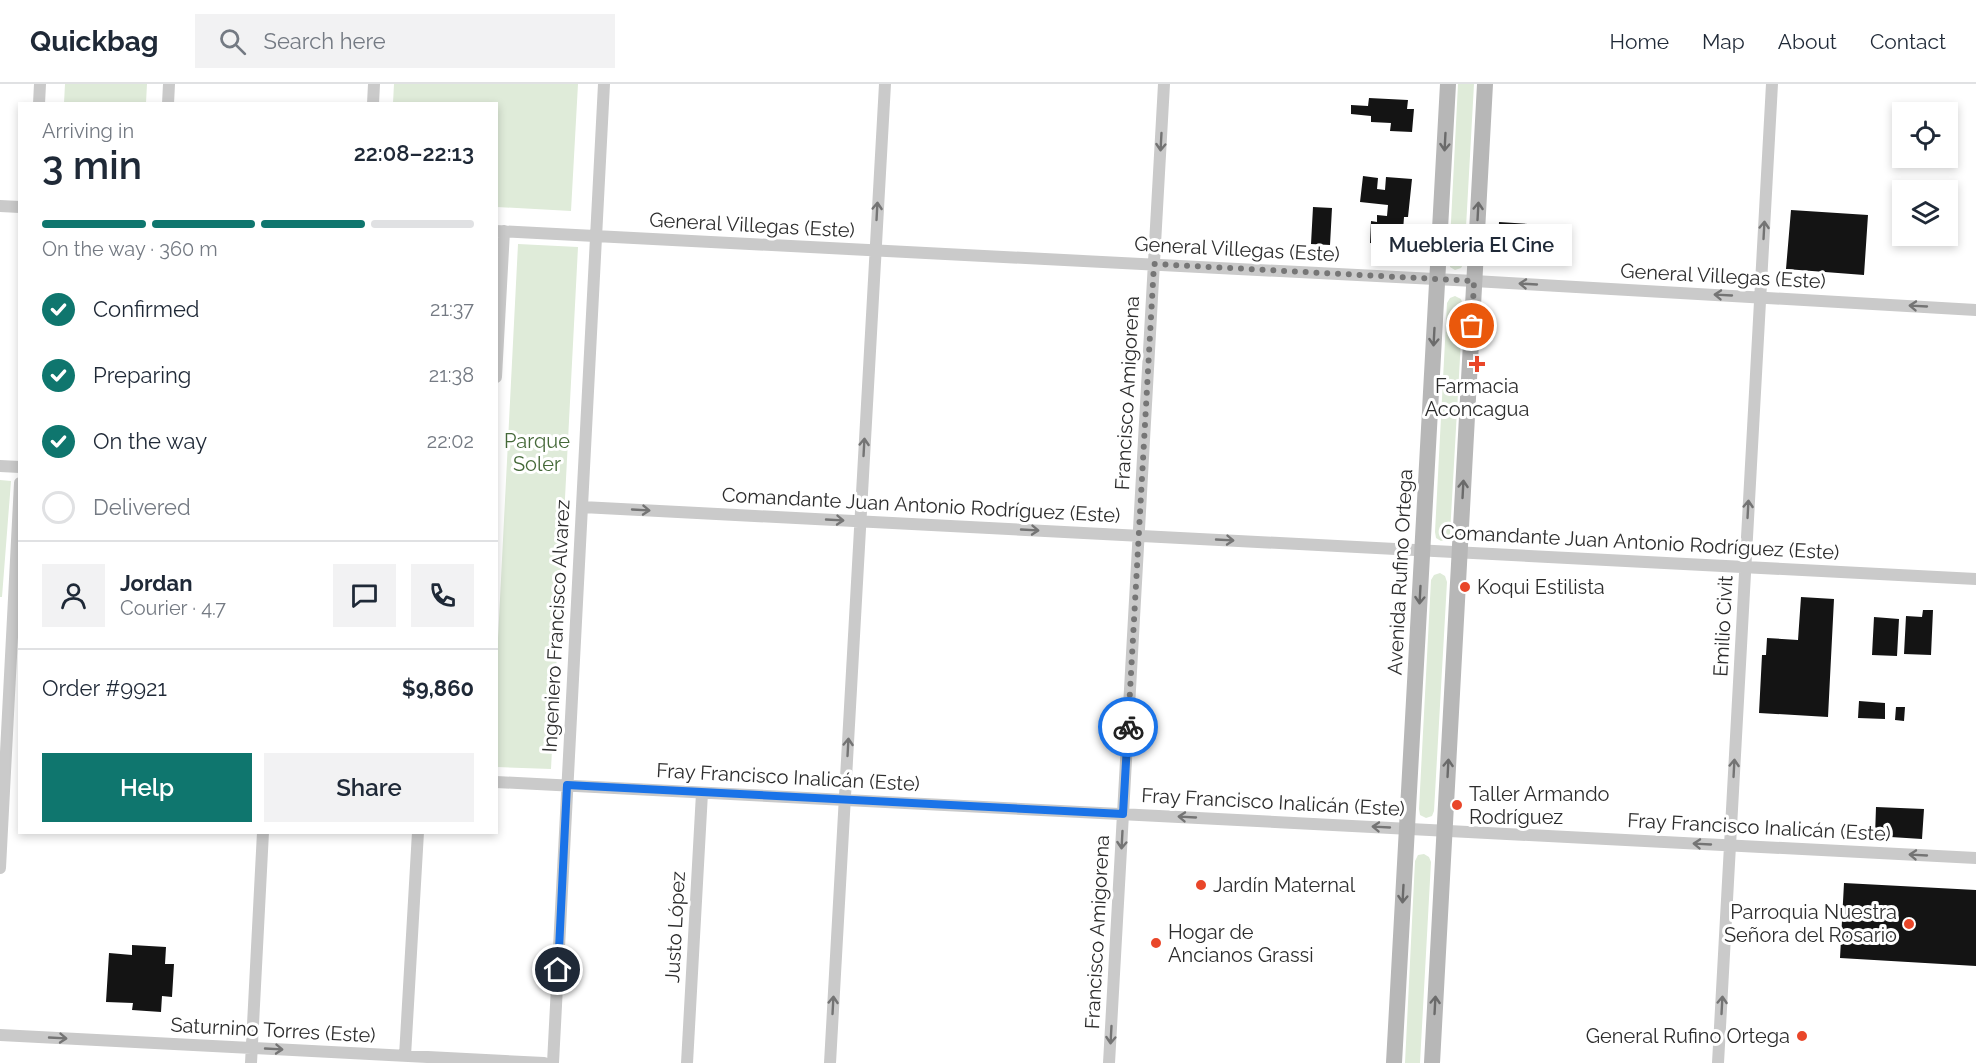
<!DOCTYPE html>
<html lang="en">
<head>
<meta charset="utf-8">
<style>
  :root { --surface:#fff; --page:#f2f2f3; --text:#1f2937; --muted:#747a83; --line:#e0e1e3; --accent:#0f766e }
  body { margin:0; font-family:Raleway,sans-serif; background:var(--page); color:var(--text); height:100vh; display:flex; flex-direction:column; font-size:22px; white-space:nowrap }
  * { box-sizing:border-box; margin:0 }
  p { font-size:20px; color:var(--muted) }
  .icon { flex:none; width:33px; height:33px; fill:none; stroke:currentColor; stroke-width:2; stroke-linecap:round; stroke-linejoin:round }
  .map { position:relative; flex:1; overflow:hidden }
  .sheet { position:absolute; left:18px; top:18px; width:480px; height:732px; display:flex; flex-direction:column; background:var(--surface); border-radius:0px; box-shadow:0 3px 9px #0003 }
  .sheet>* { flex:none }
  .buttons { position:absolute; left:1892px; top:18px; display:grid; gap:12px }
  .buttons a { display:grid; place-items:center; width:66px; height:66px; border-radius:0px; background:var(--surface); box-shadow:0 3px 9px #0003; font-size:30px }
  .pin { position:absolute; display:grid; place-items:center; width:51px; height:51px; color:#fff; margin:-26px; border:3px solid #fff; border-radius:50%; box-shadow:0 2px 6px #0007 }
  .courier { position:absolute; display:grid; place-items:center; width:60px; height:60px; margin:-30px; border:4px solid #1a73e8; border-radius:50%; background:#fff; color:#222; box-shadow:0 2px 8px #0007 }
  .bubble { position:absolute; height:42px; border-radius:0px; background:var(--surface); box-shadow:0 3px 9px #0003; font-size:20px; font-weight:600; line-height:42px; text-align:center }
  .summary em { font-style:normal; font-weight:600 }
  .summary div { display:flex; flex-direction:column-reverse }
  .summary { display:flex; align-items:center; justify-content:space-between; height:102px; padding:0 24px }
  h1 { font-size:39px; font-weight:600; line-height:45px }
  .bar { display:grid; grid-template-columns:repeat(4,1fr); gap:9px 6px; align-content:center; height:72px; padding:0 24px }
  .bar i { height:8px; border-radius:4px; background:var(--line) }
  .bar .on { background:var(--accent) }
  .bar p { grid-column:span 4 }
  .line { display:flex; align-items:center; gap:15px; padding:0 24px; border-top:2px solid var(--line) }
  .line div { flex:1 }
  .round { display:grid; place-items:center; flex:none; width:63px; height:63px; border-radius:0px; background:var(--page) }
  ol { padding:0 24px; list-style:none }
  li { display:flex; align-items:center; gap:18px; height:66px }
  li p { margin-inline-start:auto }
  li .icon { padding:6px; border-radius:50%; background:var(--accent); color:#fff; stroke-width:4 }
  li:last-child { color:var(--muted) }
  li i { width:33px; height:33px; border:3px solid var(--line); border-radius:50% }
  .cta { display:flex; gap:12px; margin-top:auto; padding:12px 24px }
  .cta a { flex:1; height:69px; border-radius:0px; background:var(--accent); color:#fff; font-size:24px; font-weight:600; line-height:69px; text-align:center }
  .cta a+a { background:var(--page); color:var(--text) }
  header { display:flex; align-items:center; gap:36px; box-sizing:border-box; height:84px; padding:0 30px; background:var(--surface); border-bottom:2px solid var(--line) }
  header strong { font-size:28px }
  nav { display:flex; gap:33px; margin-inline-start:auto; font-size:21px }
  .search { width:420px; height:54px; background:var(--page); display:flex; align-items:center; gap:15px; box-sizing:border-box; padding:0 21px; border-radius:0px; color:var(--muted); font-size:22px }
  .map>svg:first-child { display:block }
</style>
</head>
<body>
<header>
<strong>Quickbag</strong>
<div class="search"><svg class="icon" aria-label="search" viewBox="0 0 24 24"><circle cx="10" cy="10" r="6"/><path d="M15 15l6 6"/></svg>Search here</div>
<nav><a>Home</a><a>Map</a><a>About</a><a>Contact</a></nav>
</header>
<div class="map">
<svg width="1976" height="979" viewBox="0 0 1976 979">
  <rect width="100%" height="100%" fill="#fff"/>
  <!-- green -->
  <path fill="#dfebd9" d="M 65,0 L 147,0 L 146,19 L 64,19 Z
    M 394,0 L 578,0 L 571,127 L 497,123 L 496,20 L 393,19 Z
    M 1458,0 L 1474,0 L 1464,179 L 1461,184 L 1455,186 L 1450,183 L 1449,177 Z
    M 518,160 L 578,163 L 551,685 L 497,683 L 497,574 Z
    M 1455,212 L 1461,215 L 1463,221 L 1450,450 L 1447,455 L 1441,457 L 1436,454 L 1435,448 L 1447,219 L 1450,214 Z
    M 0,396 L 11,397 L 2,513 L 0,513 Z
    M 1440,489 L 1445,492 L 1447,498 L 1434,727 L 1432,732 L 1426,734 L 1420,731 L 1419,725 L 1431,496 L 1434,491 Z
    M 1424,770 L 1429,773 L 1431,778 L 1420,979 L 1405,979 L 1415,777 L 1418,771 Z"/>
  <!-- building -->
  <path fill="#141414" d="M 1369,14 L 1408,16 L 1407,25 L 1414,25 L 1412,48 L 1390,47 L 1391,39 L 1371,38 L 1371,32 L 1351,30 L 1351,21 L 1368,22 Z
    M 1363,92 L 1378,94 L 1377,105 L 1385,106 L 1386,93 L 1412,95 L 1408,133 L 1404,133 L 1402,161 L 1370,159 L 1371,137 L 1377,138 L 1377,131 L 1387,132 L 1388,121 L 1360,118 Z
    M 1313,123 L 1332,124 L 1330,161 L 1311,160 Z
    M 1791,126 L 1868,131 L 1864,191 L 1786,185 Z
    M 1499,138 L 1544,141 L 1543,155 L 1558,156 L 1557,178 L 1497,175 Z
    M 1801,513 L 1834,515 L 1828,633 L 1759,629 L 1762,571 L 1766,571 L 1767,554 L 1798,556 Z
    M 1923,526 L 1933,526 L 1931,571 L 1904,570 L 1906,532 L 1922,533 Z
    M 1874,533 L 1899,535 L 1897,572 L 1872,571 Z
    M 1859,617 L 1885,619 L 1885,635 L 1858,634 Z
    M 1896,623 L 1905,623 L 1904,637 L 1895,636 Z
    M 1876,723 L 1924,725 L 1922,755 L 1875,752 Z
    M 1844,799 L 1976,806 L 1976,882 L 1840,874 Z
    M 132,861 L 166,863 L 165,880 L 174,880 L 172,913 L 162,912 L 161,928 L 132,926 L 133,919 L 106,918 L 109,869 L 132,871 Z"/>
  <g fill="none" stroke-linecap="round" stroke-linejoin="round">
    <!-- street -->
    <path stroke="#cacaca" stroke-width="12" d="M 39,20 L 40,0
      M 168,20 L 169,0
      M 373,20 L 374,0
      M 0,122 L 20,123
      M 496,147 L 1474,197 L 1976,226
      M 496,293 L 504,147
      M 0,382 L 20,383
      M 582,423 L 1976,495
      M 496,698 L 1976,774
      M 0,784 L 20,399
      M 0,951 L 544,979
      M 405,972 L 418,748
      M 251,979 L 263,748
      M 553,979 L 604,0
      M 687,979 L 702,709
      M 830,979 L 885,0
      M 1109,979 L 1164,0
      M 1718,979 L 1772,0"/>
    <!-- secondary -->
    <path stroke="#b7b7b7" stroke-width="16" d="M 1394,979 L 1448,0
      M 1432,979 L 1485,0"/>
  </g>
  <!-- one-way arrows -->
  <defs><path id="oneway-shaft" d="M-6 0H5M1.5-3L5.5 0L1.5 3" fill="none" stroke-width="1.6" stroke-linecap="round" stroke-linejoin="round" transform="scale(1.5)"/></defs>
  <g stroke="#747474">
    <use href="#oneway-shaft" transform="translate(1161 58) rotate(93)"/>
    <use href="#oneway-shaft" transform="translate(877 127) rotate(-87)"/>
    <use href="#oneway-shaft" transform="translate(1764 146) rotate(-87)"/>
    <use href="#oneway-shaft" transform="translate(1528 200) rotate(-177)"/>
    <use href="#oneway-shaft" transform="translate(1723 211) rotate(-177)"/>
    <use href="#oneway-shaft" transform="translate(1918 222) rotate(-177)"/>
    <use href="#oneway-shaft" transform="translate(864 363) rotate(-87)"/>
    <use href="#oneway-shaft" transform="translate(1748 425) rotate(-87)"/>
    <use href="#oneway-shaft" transform="translate(641 426) rotate(3)"/>
    <use href="#oneway-shaft" transform="translate(835 436) rotate(3)"/>
    <use href="#oneway-shaft" transform="translate(1030 446) rotate(3)"/>
    <use href="#oneway-shaft" transform="translate(1225 456) rotate(3)"/>
    <use href="#oneway-shaft" transform="translate(848 663) rotate(-87)"/>
    <use href="#oneway-shaft" transform="translate(1734 684) rotate(-87)"/>
    <use href="#oneway-shaft" transform="translate(1187 733) rotate(-177)"/>
    <use href="#oneway-shaft" transform="translate(1381 743) rotate(-177)"/>
    <use href="#oneway-shaft" transform="translate(1122 756) rotate(93)"/>
    <use href="#oneway-shaft" transform="translate(1702 760) rotate(-177)"/>
    <use href="#oneway-shaft" transform="translate(1918 771) rotate(-177)"/>
    <use href="#oneway-shaft" transform="translate(833 921) rotate(-87)"/>
    <use href="#oneway-shaft" transform="translate(1722 921) rotate(-87)"/>
    <use href="#oneway-shaft" transform="translate(1111 951) rotate(93)"/>
    <use href="#oneway-shaft" transform="translate(58 954) rotate(3)"/>
    <use href="#oneway-shaft" transform="translate(274 965) rotate(3)"/>
  </g>
  <g stroke="#6b6b6b">
    <use href="#oneway-shaft" transform="translate(1445 58) rotate(93)"/>
    <use href="#oneway-shaft" transform="translate(1478 127) rotate(-87)"/>
    <use href="#oneway-shaft" transform="translate(1434 253) rotate(93)"/>
    <use href="#oneway-shaft" transform="translate(1463 405) rotate(-87)"/>
    <use href="#oneway-shaft" transform="translate(1420 511) rotate(93)"/>
    <use href="#oneway-shaft" transform="translate(1448 684) rotate(-87)"/>
    <use href="#oneway-shaft" transform="translate(1403 810) rotate(93)"/>
    <use href="#oneway-shaft" transform="translate(1435 921) rotate(-87)"/>
  </g>
  <g fill="none" stroke-linecap="round" stroke-linejoin="round">
    <!-- done -->
    <path stroke="#767676" stroke-width="6" stroke-dasharray="0 10.8" d="M 1128,643 L 1154,180 L 1474,197 L 1472,242"/>
    <!-- route -->
    <path stroke="#1a73e8" stroke-width="8" d="M 558,886 L 567,701 L 1123,730 L 1128,643"/>
  </g>
  <!-- markers -->
  <g fill="#e94629" stroke="#fff" stroke-width="2">
    <path d="M1474 271h6v6h6v6h-6v6h-6v-6h-6v-6h6z"/>
    <circle cx="1465" cy="503" r="6"/>
    <circle cx="1457" cy="721" r="6"/>
    <circle cx="1201" cy="801" r="6"/>
    <circle cx="1909" cy="840" r="6"/>
    <circle cx="1156" cy="859" r="6"/>
    <circle cx="1802" cy="952" r="6"/>
  </g>
  <g text-anchor="middle" dominant-baseline="central" stroke-width="6" stroke-linejoin="round" paint-order="stroke">
    <!-- street labels -->
    <g font-size="20" fill="#2d2d2d" stroke="#fff">
      <text transform="translate(752 141) rotate(3)">General Villegas (Este)</text>
      <text transform="translate(1237 165) rotate(3)">General Villegas (Este)</text>
      <text transform="translate(1723 192) rotate(3)">General Villegas (Este)</text>
      <text transform="translate(1127 309) rotate(-87)">Francisco Amigorena</text>
      <text transform="translate(921 421) rotate(3)">Comandante Juan Antonio Rodríguez (Este)</text>
      <text transform="translate(1640 458) rotate(3)">Comandante Juan Antonio Rodríguez (Este)</text>
      <text transform="translate(1400 488) rotate(-87)">Avenida Rufino Ortega</text>
      <text transform="translate(556 542) rotate(-87)">Ingeniero Francisco Alvarez</text>
      <text transform="translate(1723 542) rotate(-87)">Emilio Civit</text>
      <text transform="translate(788 693) rotate(3)">Fray Francisco Inalicán (Este)</text>
      <text transform="translate(1273 718) rotate(3)">Fray Francisco Inalicán (Este)</text>
      <text transform="translate(1759 743) rotate(3)">Fray Francisco Inalicán (Este)</text>
      <text transform="translate(675 843) rotate(-87)">Justo López</text>
      <text transform="translate(1097 848) rotate(-87)">Francisco Amigorena</text>
      <text transform="translate(273 946) rotate(3)">Saturnino Torres (Este)</text>
    </g>
    <!-- poi labels -->
    <g font-size="20" fill="#2d2d2d" stroke="#fff" text-anchor="start">
      <text x="1477" y="302" text-anchor="middle">Farmacia<tspan x="1477" dy="23">Aconcagua</tspan></text>
      <text x="1477" y="503">Koqui Estilista</text>
      <text x="1469" y="710">Taller Armando<tspan x="1469" dy="23">Rodríguez</tspan></text>
      <text x="1213" y="801">Jardín Maternal</text>
      <text x="1897" y="828" text-anchor="end">Parroquia Nuestra<tspan x="1897" dy="23">Señora del Rosario</tspan></text>
      <text x="1168" y="848">Hogar de<tspan x="1168" dy="23">Ancianos Grassi</tspan></text>
      <text x="1790" y="952" text-anchor="end">General Rufino Ortega</text>
    </g>
    <!-- park labels -->
    <g font-size="20" fill="#456939" stroke="#fff">
      <text x="537" y="357">Parque<tspan x="537" dy="23">Soler</tspan></text>
    </g>
  </g>
</svg>
<div class="buttons">
<a><svg class="icon" aria-label="locate" viewBox="0 0 24 24"><circle cx="12" cy="12" r="6"/><path d="M12 2v4M12 18v4M2 12h4M18 12h4"/></svg></a>
<a><svg class="icon" aria-label="layers" viewBox="0 0 24 24"><path d="M12 4l9 5-9 5-9-5zM3 14l9 5 9-5"/></svg></a>
</div>
<div class="pin" style="left:1472px;top:242px;background:#ea580c"><svg class="icon" aria-label="bag" viewBox="0 0 24 24"><path d="M5 8h14l-1 12H6zM9 8a3 3 0 0 1 6 0"/></svg></div>
<div class="pin" style="left:558px;top:886px;background:#1f2937"><svg class="icon" aria-label="home" viewBox="0 0 24 24"><path d="M3 11l9-7 9 7M6 9v11h12V9"/></svg></div>
<div class="courier" style="left:1128px;top:643px"><svg class="icon" aria-label="bike" viewBox="0 0 24 24"><circle cx="6" cy="16" r="4"/><circle cx="18" cy="16" r="4"/><path d="M6 16l4-8h5l3 8M10 8l3 8H6M13 5h3"/></svg></div>
<div class="bubble" style="left:1371px;top:140px;width:201px">Muebleria El Cine</div>
<section class="sheet">
<div class="summary"><div><h1>3 min</h1><p>Arriving in</p></div><em>22:08–22:13</em></div>
<div class="bar"><i class="on"></i><i class="on"></i><i class="on"></i><i></i><p>On the way · 360 m</p></div>
<ol>
<li><svg class="icon" aria-label="check" viewBox="0 0 24 24"><path d="M5 12l5 5 9-10"/></svg>Confirmed<p>21:37</p></li>
<li><svg class="icon" aria-label="check" viewBox="0 0 24 24"><path d="M5 12l5 5 9-10"/></svg>Preparing<p>21:38</p></li>
<li><svg class="icon" aria-label="check" viewBox="0 0 24 24"><path d="M5 12l5 5 9-10"/></svg>On the way<p>22:02</p></li>
<li><i></i>Delivered</li>
</ol>
<div class="line" style="height:108px"><a class="round"><svg class="icon" aria-label="person" viewBox="0 0 24 24"><circle cx="12" cy="8" r="4"/><path d="M4 21q1-7 8-7t8 7"/></svg></a><div><b>Jordan</b><p>Courier · 4.7</p></div><a class="round"><svg class="icon" aria-label="chat" viewBox="0 0 24 24"><path d="M4 5h16v11H9l-5 4z"/></svg></a><a class="round"><svg class="icon" aria-label="phone" viewBox="0 0 24 24"><path d="M5 4h4l2 5-3 2q2 4 5 5l2-3 5 2v4C11 20 4 13 5 4z"/></svg></a></div>
<div class="line" style="height:78px"><div>Order #9921</div><b>$9,860</b></div>
<div class="cta"><a>Help</a><a>Share</a></div>
</section>
</div>
</body>
</html>
